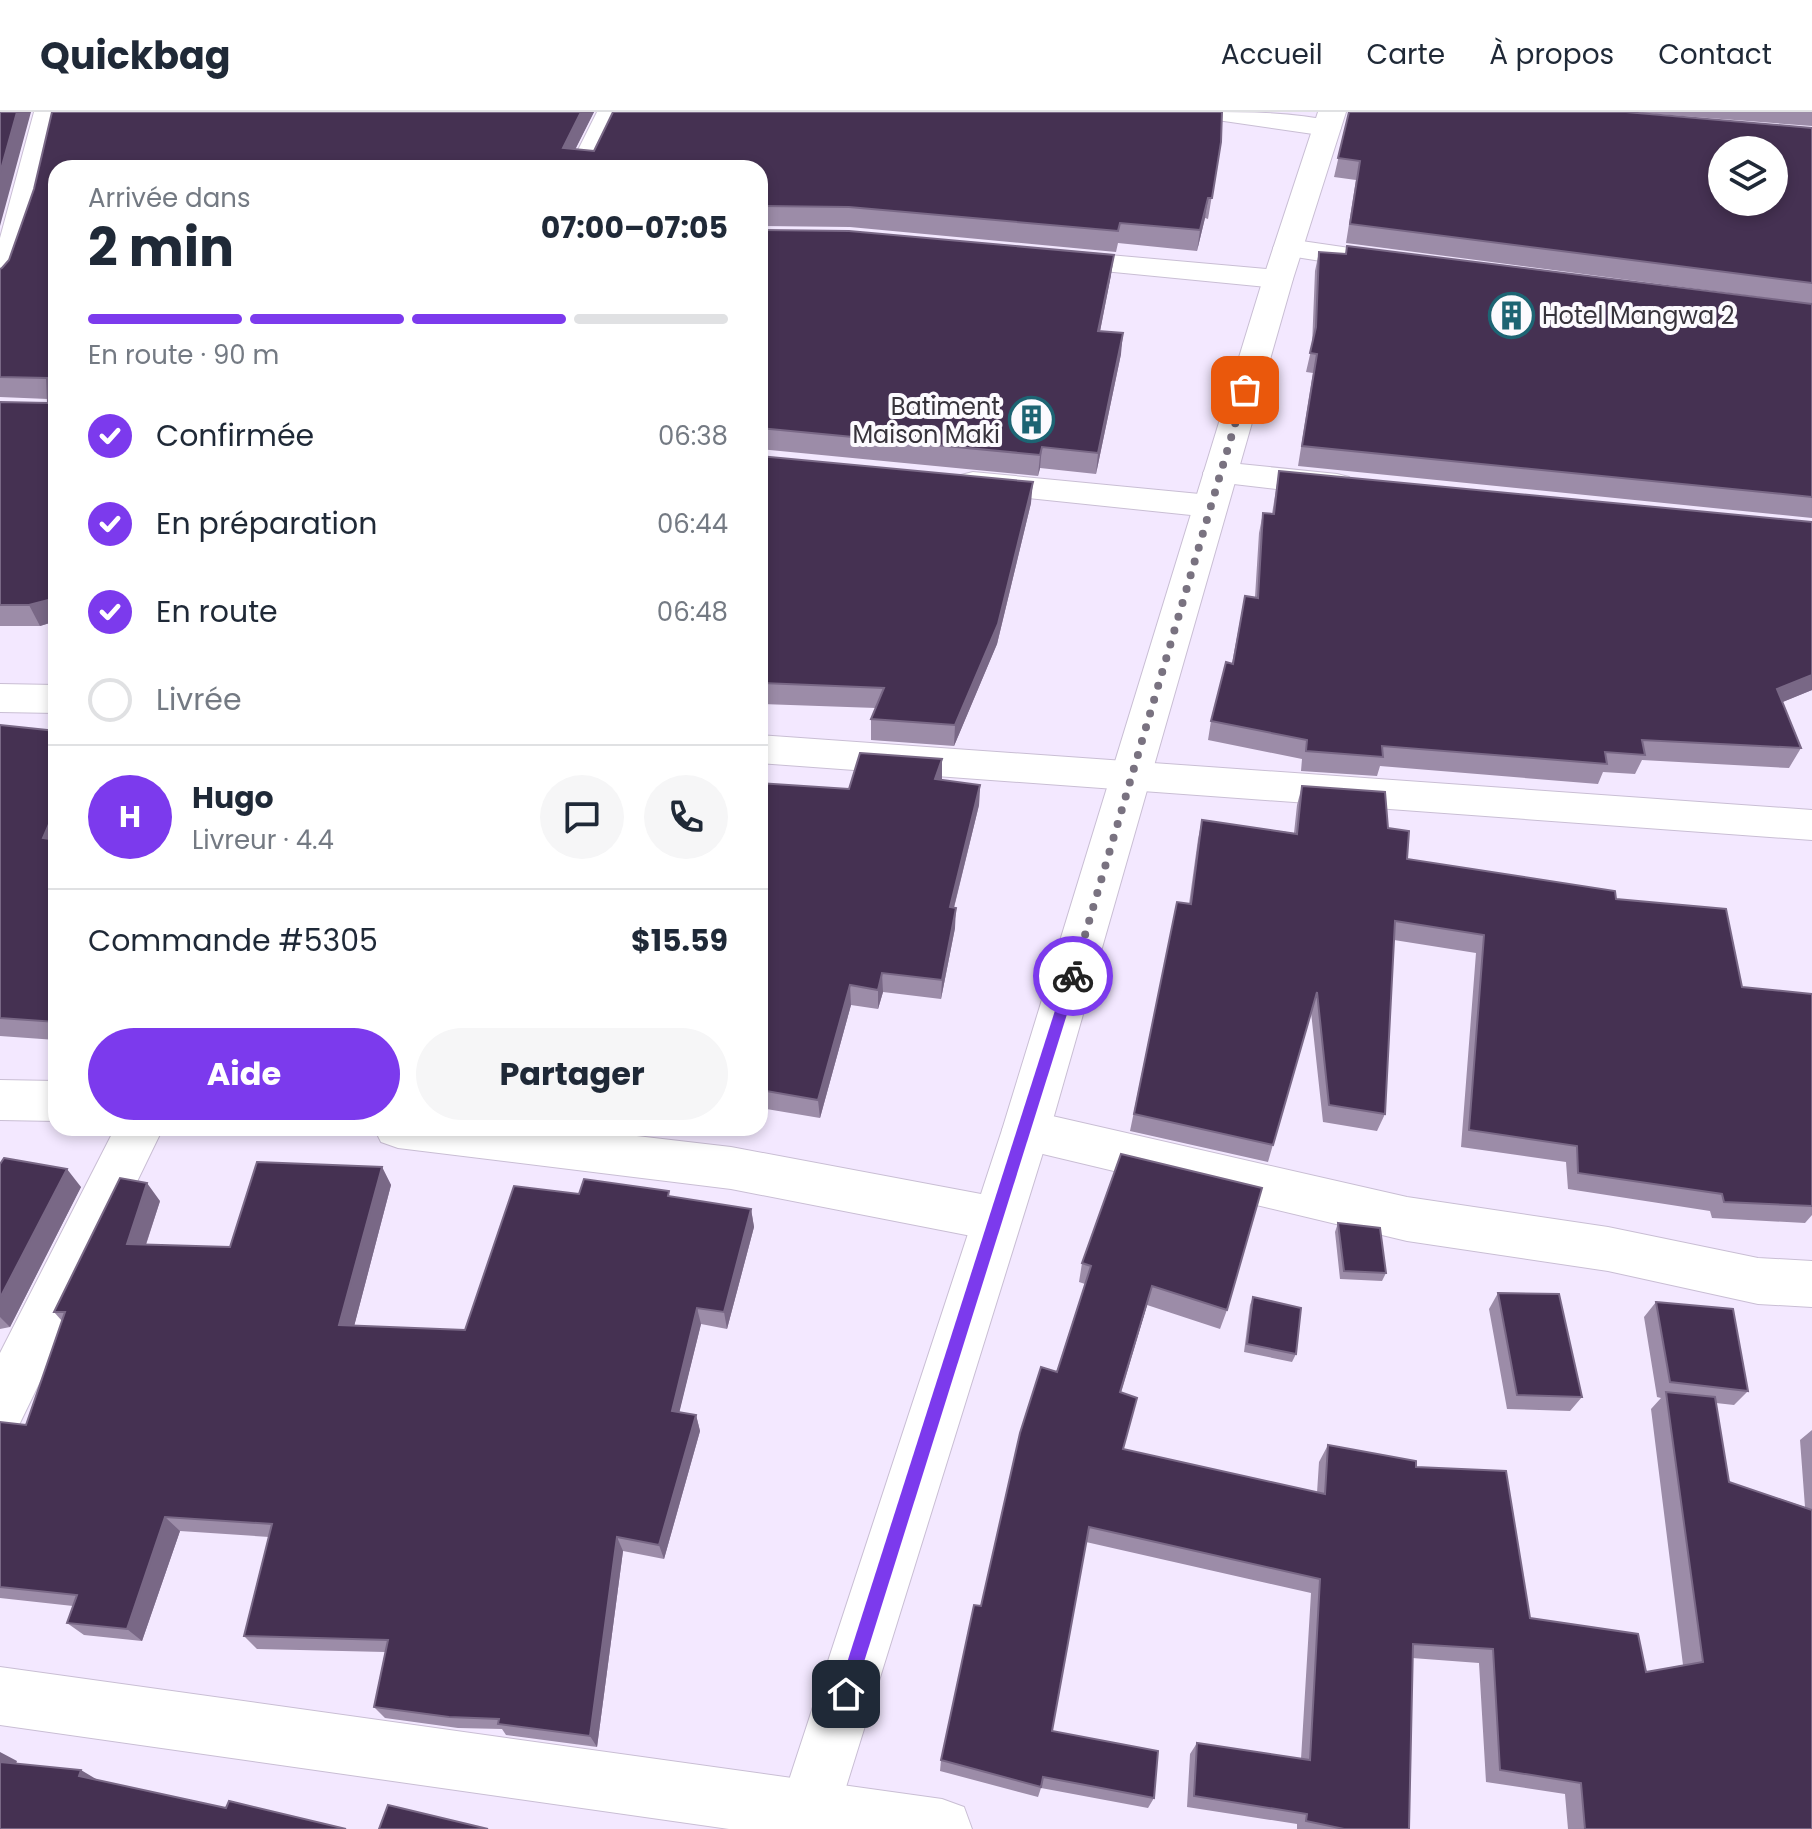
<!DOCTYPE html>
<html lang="fr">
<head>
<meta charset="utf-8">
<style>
  :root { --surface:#fff; --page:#f6f6f7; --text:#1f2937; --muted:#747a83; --line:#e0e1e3; --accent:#7c3aed }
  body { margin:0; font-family:Poppins,sans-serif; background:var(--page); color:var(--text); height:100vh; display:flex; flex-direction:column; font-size:30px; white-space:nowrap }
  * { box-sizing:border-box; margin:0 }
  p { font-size:26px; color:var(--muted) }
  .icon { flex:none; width:44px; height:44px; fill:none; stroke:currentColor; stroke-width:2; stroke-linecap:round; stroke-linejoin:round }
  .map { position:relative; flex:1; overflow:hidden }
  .details { position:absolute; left:48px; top:48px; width:720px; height:976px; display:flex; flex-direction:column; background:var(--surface); border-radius:24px; box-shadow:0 4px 12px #0003 }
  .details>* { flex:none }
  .fabs { position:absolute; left:1708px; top:24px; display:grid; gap:16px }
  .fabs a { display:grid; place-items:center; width:80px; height:80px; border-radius:50%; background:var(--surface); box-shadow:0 4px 12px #0003; font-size:40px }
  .pin { position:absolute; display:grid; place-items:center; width:68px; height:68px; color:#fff; margin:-34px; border-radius:16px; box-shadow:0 4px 12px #0006 }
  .courier { position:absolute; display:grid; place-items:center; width:80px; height:80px; margin:-40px; border:6px solid #7c3aed; border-radius:50%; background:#fff; color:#222; box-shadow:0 2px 10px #0007 }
  .overview em { font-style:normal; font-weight:700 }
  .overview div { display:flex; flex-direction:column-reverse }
  .overview { display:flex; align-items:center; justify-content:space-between; height:136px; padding:0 40px }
  h1 { font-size:52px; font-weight:700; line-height:60px }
  .bar { display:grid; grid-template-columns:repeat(4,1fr); gap:12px 8px; align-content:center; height:96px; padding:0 40px }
  .bar i { height:10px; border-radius:6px; background:var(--line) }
  .bar .selected { background:var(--accent) }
  .bar p { grid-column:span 4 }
  .line { display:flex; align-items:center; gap:20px; padding:0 40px; border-top:2px solid var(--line) }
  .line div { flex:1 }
  .round { display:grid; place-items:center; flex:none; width:84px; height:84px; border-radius:42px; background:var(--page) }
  ol { padding:0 40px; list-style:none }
  li { display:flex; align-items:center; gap:24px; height:88px }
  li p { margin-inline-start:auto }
  li .icon { padding:8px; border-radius:50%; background:var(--accent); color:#fff; stroke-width:4 }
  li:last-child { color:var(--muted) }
  li i { width:44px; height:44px; border:4px solid var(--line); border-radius:50% }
  .button { display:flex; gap:16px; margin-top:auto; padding:16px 40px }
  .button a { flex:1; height:92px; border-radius:48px; background:var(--accent); color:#fff; font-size:32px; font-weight:700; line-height:92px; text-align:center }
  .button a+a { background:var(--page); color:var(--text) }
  header { display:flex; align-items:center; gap:48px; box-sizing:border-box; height:112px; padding:0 40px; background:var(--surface); border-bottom:2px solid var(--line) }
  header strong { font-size:38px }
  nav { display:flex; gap:44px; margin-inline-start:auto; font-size:28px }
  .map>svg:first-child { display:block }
</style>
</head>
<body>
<header>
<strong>Quickbag</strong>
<nav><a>Accueil</a><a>Carte</a><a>À propos</a><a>Contact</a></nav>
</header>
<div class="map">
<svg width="1812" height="1717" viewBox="0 0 1812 1717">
  <rect width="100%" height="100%" fill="#f3e8ff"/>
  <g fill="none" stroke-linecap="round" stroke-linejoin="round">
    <defs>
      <path id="minor" d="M 34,0 L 62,0 L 40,97 L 15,168 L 11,174 L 0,177 L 0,126 Z
        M 597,0 L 625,0 L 597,56 L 569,56 Z
        M 1203,0 C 1248,0 1293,0 1337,10 L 1341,16 L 1337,22 L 1327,24 L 1217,8 L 1207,6 Z
        M 1288,127 L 1377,140 L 1388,143 L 1392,149 L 1388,155 L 1377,158 L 1277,142 L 1273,136 L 1277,130 Z
        M 1053,138 L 1278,158 L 1289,161 L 1293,167 L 1289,173 L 1278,176 L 1042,153 L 1038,147 L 1042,141 Z
        M 1220,350 L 1337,362 L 1349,365 L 1354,373 L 1349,381 L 1337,384 L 1208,369 L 1203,361 L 1208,353 Z
        M 973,360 L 1210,383 L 1222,386 L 1227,394 L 1222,402 L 1210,405 L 961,379 L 956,371 L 961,363 Z
        M 0,572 L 56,573 L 56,601 L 0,600 Z
        M 760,623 L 1812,698 L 1812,728 L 760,651 Z
        M 0,968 L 56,969 L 56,1009 L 0,1008 Z
        M 1026,998 L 1407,1085 L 1608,1115 L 1758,1146 L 1812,1149 L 1812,1195 L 1758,1192 L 1608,1159 L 1407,1129 L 1026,1038 L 1009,1032 L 1002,1018 L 1009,1004 Z
        M 115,1016 L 163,1016 L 19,1313 L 0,1320 L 0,1241 Z
        M 374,1016 L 568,1016 L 731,1035 L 997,1085 L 1014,1092 L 1021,1107 L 1014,1122 L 997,1129 L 731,1077 L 398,1036 L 381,1030 Z
        M 0,1555 L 942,1687 L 964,1695 L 972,1717 L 729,1717 L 0,1613 Z"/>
      <path id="highway" d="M 1318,0 L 1346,0 L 1293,167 L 1050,1018 L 833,1717 L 773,1717 L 1002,1018 L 1263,167 Z"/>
    </defs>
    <!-- minor casing -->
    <use href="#minor" stroke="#c9bed4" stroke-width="2"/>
    <!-- highway casing -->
    <use href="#highway" stroke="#c9bed4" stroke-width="2"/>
    <!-- minor -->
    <use href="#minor" fill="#fff" fill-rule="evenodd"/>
    <!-- highway -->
    <use href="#highway" fill="#fff" fill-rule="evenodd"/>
  </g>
  <!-- wall -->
  <path fill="#9c8ca8" d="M 52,0 L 594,0 L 575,37 L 594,39 L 613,0 L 1222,0 L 1221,30 L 1208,107 L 1205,106 L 1197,139 L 1118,131 L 1116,140 L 850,115 L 760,114 L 760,56 L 56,56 L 56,509 L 40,514 L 0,514 L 0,290 L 48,291 L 48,287 L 0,285 L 0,157 L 2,156 L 9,148 L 34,77 Z
    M 1349,0 L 1593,0 L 1812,16 L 1812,192 L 1346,131 L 1356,68 L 1334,65 Z
    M 1630,0 L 1812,0 L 1812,14 Z
    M 760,118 L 1111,163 L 1100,219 L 1121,242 L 1096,362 L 1040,356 L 1038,364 L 760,337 Z
    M 1319,140 L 1812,192 L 1812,406 L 1298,354 L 1313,261 L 1306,260 L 1312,234 L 1315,159 Z
    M 760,344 L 1031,391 L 997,532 L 954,634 L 871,628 L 871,607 L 876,596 L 760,592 Z
    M 1279,359 L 1812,410 L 1812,578 L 1782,590 L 1801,636 L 1789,656 L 1642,648 L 1635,662 L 1603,660 L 1598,672 L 1380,654 L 1377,664 L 1301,659 L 1302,647 L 1208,628 L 1211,609 L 1232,551 L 1245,484 L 1255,485 L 1259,421 L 1263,401 L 1272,402 Z
    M 0,613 L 56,619 L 56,928 L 0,924 Z
    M 942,668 L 980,673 L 979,693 L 954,796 L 955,816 L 941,887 L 883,880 L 878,897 L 851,893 L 820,1006 L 760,996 L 760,671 L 849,677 Z
    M 1302,674 L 1388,716 L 1407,747 L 1616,787 L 1742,875 L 1812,882 L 1812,1103 L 1805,1111 L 1712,1106 L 1710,1099 L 1568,1077 L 1566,1050 L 1461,1035 L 1476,841 L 1394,828 L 1385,1002 L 1377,1019 L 1323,1010 L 1311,900 L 1268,1050 L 1130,1019 L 1177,790 L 1189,792 L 1198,727 L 1202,708 L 1294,721 L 1297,693 Z
    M 0,1052 L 81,1075 L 10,1215 L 0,1217 Z
    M 382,1055 L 391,1073 L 354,1214 L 465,1218 L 579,1082 L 671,1085 L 751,1097 L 754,1115 L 727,1217 L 701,1212 L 679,1300 L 696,1303 L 700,1319 L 664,1447 L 623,1439 L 597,1635 L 506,1623 L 502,1617 L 458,1616 L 385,1606 L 374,1595 L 385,1540 L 257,1537 L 244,1524 L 269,1425 L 180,1419 L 142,1529 L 84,1523 L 67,1511 L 73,1494 L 0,1486 L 0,1310 L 26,1313 L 62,1209 L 54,1200 L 160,1089 L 146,1133 L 230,1135 Z
    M 1338,1111 L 1386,1161 L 1382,1169 L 1340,1167 L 1335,1120 Z
    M 1082,1151 L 1227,1198 L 1220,1217 L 1147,1193 L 1121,1281 L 1123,1337 L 1317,1381 L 1319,1350 L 1328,1333 L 1416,1355 L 1530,1506 L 1646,1560 L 1683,1553 L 1651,1297 L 1661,1286 L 1657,1285 L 1644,1205 L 1656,1190 L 1748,1279 L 1734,1293 L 1716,1291 L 1729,1370 L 1805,1395 L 1800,1328 L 1812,1318 L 1812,1717 L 1568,1717 L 1565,1682 L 1486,1670 L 1479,1551 L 1412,1546 L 1409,1717 L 1297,1717 L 1297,1712 L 1187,1695 L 1190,1642 L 1197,1631 L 1301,1647 L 1311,1481 L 1086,1430 L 1052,1619 L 1154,1686 L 1148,1696 L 1041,1676 L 1038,1685 L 940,1659 L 941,1648 L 981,1494 L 1085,1172 L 1079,1170 Z
    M 1498,1181 L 1582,1285 L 1570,1299 L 1507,1297 L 1489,1197 Z
    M 1253,1185 L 1296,1242 L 1292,1250 L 1244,1240 L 1250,1193 Z"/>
  <!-- shaded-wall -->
  <path fill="#796886" d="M 17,0 L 31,0 L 0,114 L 0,61 Z
    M 581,0 L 594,0 L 566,56 L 563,36 Z
    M 1208,86 L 1205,106 L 1197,139 L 1200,118 Z
    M 1114,143 L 1111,163 L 1096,240 L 1098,219 Z
    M 1123,221 L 1121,242 L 1096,362 L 1098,341 Z
    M 1042,335 L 1040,356 L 1038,364 L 1040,343 Z
    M 1033,370 L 1031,391 L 997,532 L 954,634 L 955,613 Z
    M 56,486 L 56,509 L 40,514 L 29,493 Z
    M 1812,563 L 1812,578 L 1766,597 L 1777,577 Z
    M 942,647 L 942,667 L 935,667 Z
    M 980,673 L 979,693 L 949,815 L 950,795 Z
    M 56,696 L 56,745 L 43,726 Z
    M 956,796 L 955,816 L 941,887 L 942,868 Z
    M 882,861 L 883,880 L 878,897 L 878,878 Z
    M 850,873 L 851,893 L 820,1006 L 818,988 Z
    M 382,1055 L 391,1073 L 350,1230 L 339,1213 Z
    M 67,1057 L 81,1075 L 10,1215 L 0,1205 L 0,1186 Z
    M 147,1071 L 160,1089 L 140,1150 L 127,1132 Z
    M 751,1097 L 754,1115 L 727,1217 L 724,1200 Z
    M 1152,1174 L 1147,1193 L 1115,1298 L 1120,1280 Z
    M 697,1196 L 701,1212 L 676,1314 L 672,1299 Z
    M 696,1303 L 700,1319 L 664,1447 L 659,1433 Z
    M 165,1405 L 180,1419 L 142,1529 L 127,1517 Z
    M 617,1425 L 623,1439 L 597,1635 L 590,1624 Z
    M 0,1640 L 17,1649 L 13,1661 L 0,1654 Z
    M 81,1658 L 101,1670 L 79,1664 Z"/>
  <!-- building -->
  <path fill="#453152" stroke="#796886" stroke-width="2" fill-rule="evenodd" d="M 0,0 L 17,0 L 0,61 Z
    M 52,0 L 581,0 L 563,36 L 594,39 L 613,0 L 1222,0 L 1221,30 L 1212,86 L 1208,86 L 1200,118 L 1120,111 L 1118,119 L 849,95 L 760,94 L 760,56 L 56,56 L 56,486 L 29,493 L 0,493 L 0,290 L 48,291 L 47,266 L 0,265 L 0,157 L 2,156 L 9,148 L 34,77 Z
    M 1349,0 L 1626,0 L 1812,16 L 1812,171 L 1350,112 L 1360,49 L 1338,46 ZM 1722,38 L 1774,38 L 1774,90 L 1722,90 Z
    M 760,118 L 849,119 L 1114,143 L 1098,219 L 1123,221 L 1098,341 L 1042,335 L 1040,343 L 760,316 Z
    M 1347,134 L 1812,192 L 1812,385 L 1302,334 L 1317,242 L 1310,241 L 1316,215 L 1319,140 L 1346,142 Z
    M 760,344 L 1033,370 L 998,512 L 955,613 L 871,607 L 884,576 L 760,571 Z
    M 1279,359 L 1812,410 L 1812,563 L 1777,577 L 1801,636 L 1642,628 L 1645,643 L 1605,640 L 1607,652 L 1382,634 L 1383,645 L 1306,639 L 1307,628 L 1211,609 L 1226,550 L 1233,552 L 1245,484 L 1258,486 L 1263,401 L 1274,402 Z
    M 0,613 L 56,619 L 56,696 L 43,726 L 56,728 L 56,910 L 0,906 Z
    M 860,641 L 942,647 L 935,667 L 980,673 L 950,795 L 956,796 L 942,868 L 882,861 L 878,878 L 850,873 L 818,988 L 760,978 L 760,671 L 849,677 Z
    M 1302,674 L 1385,680 L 1388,716 L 1409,719 L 1407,747 L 1615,779 L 1616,787 L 1726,797 L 1742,875 L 1812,882 L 1812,1094 L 1724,1090 L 1722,1082 L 1578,1061 L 1577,1034 L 1469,1018 L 1484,823 L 1395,809 L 1385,1002 L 1329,993 L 1317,880 L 1273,1033 L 1134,1002 L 1177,790 L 1191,792 L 1202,708 L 1297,722 Z
    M 1121,1042 L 1262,1076 L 1227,1198 L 1152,1174 L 1120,1280 L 1137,1286 L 1123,1337 L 1325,1382 L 1328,1333 L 1416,1349 L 1416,1355 L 1506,1359 L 1530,1506 L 1638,1522 L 1646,1560 L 1703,1550 L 1666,1280 L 1715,1285 L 1729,1370 L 1812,1398 L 1812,1717 L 1585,1717 L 1581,1671 L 1500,1658 L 1493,1537 L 1413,1532 L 1409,1717 L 1344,1717 L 1306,1709 L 1307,1702 L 1194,1684 L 1197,1631 L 1310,1648 L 1320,1467 L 1089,1415 L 1052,1619 L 1158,1639 L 1154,1686 L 1043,1665 L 1041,1675 L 941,1648 L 974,1493 L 981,1494 L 1020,1321 L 1041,1255 L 1057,1260 L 1091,1154 L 1082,1151 Z
    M 4,1046 L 67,1057 L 0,1186 L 0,1052 Z
    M 257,1050 L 382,1055 L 339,1213 L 465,1218 L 514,1074 L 579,1082 L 584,1067 L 669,1079 L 668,1084 L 751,1097 L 724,1200 L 697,1196 L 672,1299 L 696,1303 L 659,1433 L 617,1425 L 590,1624 L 498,1612 L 499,1607 L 449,1605 L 374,1595 L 388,1528 L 244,1524 L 272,1412 L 165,1405 L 127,1517 L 67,1511 L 77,1483 L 0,1475 L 0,1310 L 26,1313 L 65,1200 L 54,1200 L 120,1066 L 147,1071 L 127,1132 L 230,1135 Z
    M 1338,1111 L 1380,1116 L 1386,1161 L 1344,1159 Z
    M 1498,1181 L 1559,1182 L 1582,1285 L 1517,1283 Z
    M 1253,1185 L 1301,1196 L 1296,1242 L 1247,1232 Z
    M 1656,1190 L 1733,1197 L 1748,1279 L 1670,1270 Z
    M 0,1650 L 81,1658 L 79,1664 L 226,1696 L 229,1689 L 346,1717 L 0,1717 Z
    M 388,1693 L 488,1717 L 379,1717 Z"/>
  <!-- route -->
  <path fill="#7c3aed" d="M 1073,859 L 1079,864 L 854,1582 L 846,1590 L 837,1582 L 1066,864 Z"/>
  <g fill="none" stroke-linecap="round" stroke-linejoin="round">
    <!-- done -->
    <path stroke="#797280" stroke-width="8" stroke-dasharray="0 14.4" d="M 1073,864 L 1245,278"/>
  </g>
  <!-- icons -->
  <defs>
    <symbol id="building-ring" viewBox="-11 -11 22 22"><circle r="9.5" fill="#fcfafe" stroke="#1d6473" stroke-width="1.5"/><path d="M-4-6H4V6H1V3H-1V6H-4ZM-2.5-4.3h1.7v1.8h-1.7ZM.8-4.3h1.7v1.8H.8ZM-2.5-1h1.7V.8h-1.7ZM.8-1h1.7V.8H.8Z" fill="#1d6473"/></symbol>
  </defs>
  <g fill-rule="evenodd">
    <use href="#building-ring" x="1486" y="178" width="51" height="51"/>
    <use href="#building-ring" x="1006" y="282" width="51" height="51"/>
  </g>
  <g text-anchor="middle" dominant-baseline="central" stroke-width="8" stroke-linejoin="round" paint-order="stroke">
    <!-- far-poi labels -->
    <g font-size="24" fill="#37333b" stroke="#fcfafe" text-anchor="start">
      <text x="1542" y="203">Hotel Mangwa 2</text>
      <text x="1000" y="294" text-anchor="end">Batiment<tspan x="1000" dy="28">Maison Maki</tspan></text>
    </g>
  </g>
</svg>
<div class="fabs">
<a><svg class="icon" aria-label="layers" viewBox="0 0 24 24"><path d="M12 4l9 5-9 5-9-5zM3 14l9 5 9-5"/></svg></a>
</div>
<div class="pin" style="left:1245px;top:278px;background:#ea580c"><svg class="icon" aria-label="bag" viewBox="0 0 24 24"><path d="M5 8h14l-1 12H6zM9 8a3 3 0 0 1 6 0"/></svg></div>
<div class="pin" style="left:846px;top:1582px;background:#1f2937"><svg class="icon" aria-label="home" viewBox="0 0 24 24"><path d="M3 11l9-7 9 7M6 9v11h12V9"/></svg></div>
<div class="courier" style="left:1073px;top:864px"><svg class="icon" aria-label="bike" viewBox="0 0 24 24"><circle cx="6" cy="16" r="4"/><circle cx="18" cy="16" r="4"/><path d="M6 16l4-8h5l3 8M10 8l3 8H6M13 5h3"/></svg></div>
<section class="details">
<div class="overview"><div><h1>2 min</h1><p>Arrivée dans</p></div><em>07:00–07:05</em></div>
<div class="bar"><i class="selected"></i><i class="selected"></i><i class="selected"></i><i></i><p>En route · 90 m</p></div>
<ol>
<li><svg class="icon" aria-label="check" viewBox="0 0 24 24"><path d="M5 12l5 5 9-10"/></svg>Confirmée<p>06:38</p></li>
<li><svg class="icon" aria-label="check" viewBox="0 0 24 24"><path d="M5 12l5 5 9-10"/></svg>En préparation<p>06:44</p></li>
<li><svg class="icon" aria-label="check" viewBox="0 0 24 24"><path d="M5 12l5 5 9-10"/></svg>En route<p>06:48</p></li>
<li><i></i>Livrée</li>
</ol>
<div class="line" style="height:144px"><b class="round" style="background:var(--accent);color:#fff">H</b><div><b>Hugo</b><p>Livreur · 4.4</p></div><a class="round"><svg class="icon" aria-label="chat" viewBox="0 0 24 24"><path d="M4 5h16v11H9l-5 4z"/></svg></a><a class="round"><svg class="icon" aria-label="phone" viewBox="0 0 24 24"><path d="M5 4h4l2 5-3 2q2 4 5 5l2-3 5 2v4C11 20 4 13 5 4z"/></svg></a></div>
<div class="line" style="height:104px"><div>Commande #5305</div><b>$15.59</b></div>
<div class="button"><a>Aide</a><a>Partager</a></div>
</section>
</div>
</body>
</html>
